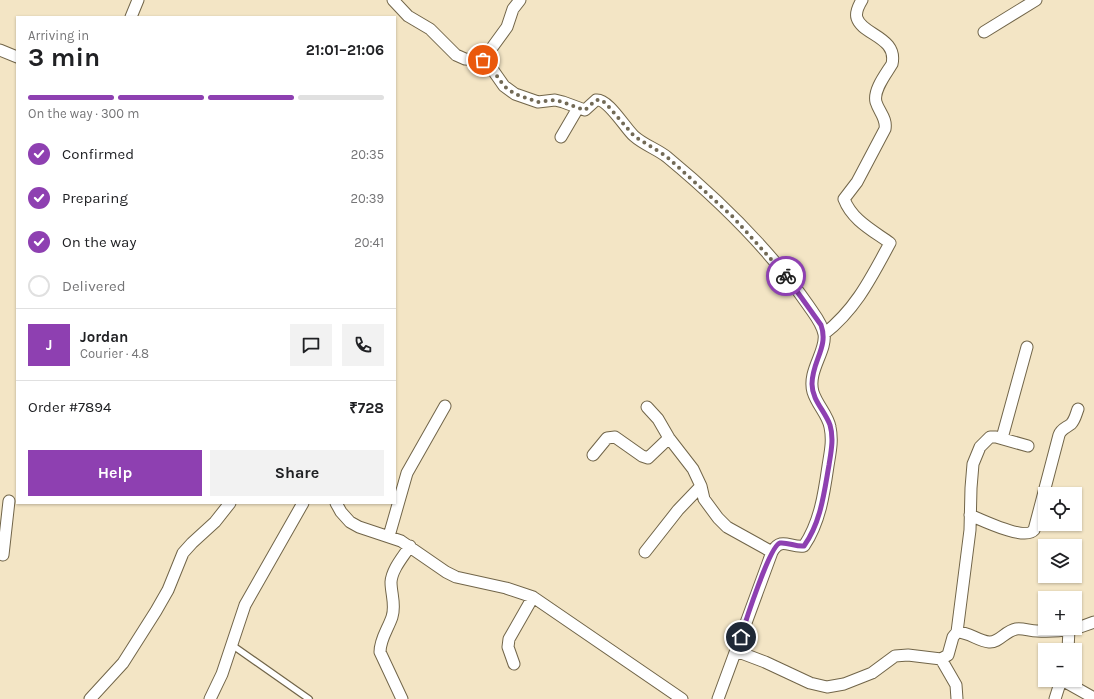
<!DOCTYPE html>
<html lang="en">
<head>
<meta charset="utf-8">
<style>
  :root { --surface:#fff; --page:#f2f2f2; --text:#202124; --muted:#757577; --line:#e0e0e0; --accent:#8e40b1 }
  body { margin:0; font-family:Karla,sans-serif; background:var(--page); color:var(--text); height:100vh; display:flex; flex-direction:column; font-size:15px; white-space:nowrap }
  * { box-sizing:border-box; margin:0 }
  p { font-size:13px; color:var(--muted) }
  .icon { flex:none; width:22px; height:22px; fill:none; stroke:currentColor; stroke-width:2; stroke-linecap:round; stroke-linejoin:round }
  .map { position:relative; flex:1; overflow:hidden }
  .details { position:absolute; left:16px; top:16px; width:380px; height:488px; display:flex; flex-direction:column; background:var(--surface); border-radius:0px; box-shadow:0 1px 3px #0004 }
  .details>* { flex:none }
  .tools { position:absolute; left:1038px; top:487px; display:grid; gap:8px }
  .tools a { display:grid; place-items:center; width:44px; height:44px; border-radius:0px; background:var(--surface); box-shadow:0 1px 3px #0004; font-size:20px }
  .pin { position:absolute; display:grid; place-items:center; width:34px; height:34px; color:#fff; margin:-17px; border:2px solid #fff; border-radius:50%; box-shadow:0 1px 4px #0007 }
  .courier { position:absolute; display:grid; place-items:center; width:40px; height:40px; margin:-20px; border:3px solid #8e40b1; border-radius:50%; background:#fff; color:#222; box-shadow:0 1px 5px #0007 }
  .headline em { font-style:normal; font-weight:700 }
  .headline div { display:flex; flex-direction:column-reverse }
  .headline { display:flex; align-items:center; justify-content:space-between; height:68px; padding:0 12px }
  h1 { font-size:26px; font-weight:700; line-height:30px }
  .bar { display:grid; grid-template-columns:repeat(4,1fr); gap:6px 4px; align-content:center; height:48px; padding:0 12px }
  .bar i { height:5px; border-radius:3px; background:var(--line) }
  .bar .selected { background:var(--accent) }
  .bar p { grid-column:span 4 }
  .line { display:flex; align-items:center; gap:10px; padding:0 12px; border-top:1px solid var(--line) }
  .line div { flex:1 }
  .round { display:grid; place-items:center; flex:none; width:42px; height:42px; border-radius:0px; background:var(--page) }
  ol { padding:0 12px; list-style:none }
  li { display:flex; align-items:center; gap:12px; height:44px }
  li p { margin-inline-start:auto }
  li .icon { padding:4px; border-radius:50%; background:var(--accent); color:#fff; stroke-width:4 }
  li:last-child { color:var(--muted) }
  li i { width:22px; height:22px; border:2px solid var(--line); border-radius:50% }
  .button { display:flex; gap:8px; margin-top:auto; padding:8px 12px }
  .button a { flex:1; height:46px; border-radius:0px; background:var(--accent); color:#fff; font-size:16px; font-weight:700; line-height:46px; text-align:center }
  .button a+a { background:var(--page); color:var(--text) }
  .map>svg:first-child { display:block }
</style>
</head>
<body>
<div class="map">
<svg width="1094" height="699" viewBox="0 0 1094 699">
  <rect width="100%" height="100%" fill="#f3e5c5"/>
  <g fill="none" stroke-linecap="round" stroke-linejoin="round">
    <defs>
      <path id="lane" d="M 232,645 L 309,699"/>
      <path id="street" d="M 393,0 L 408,16 L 430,29 L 456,55 L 465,59 L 483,60 L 490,66 L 504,86 L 515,94 L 538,102 L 555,100 L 563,102 L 582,109 L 585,110 L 596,100 C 608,98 625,128 634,136 C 644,145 657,149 667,157 C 719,200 770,250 808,305 C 814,314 822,323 824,334 C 827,351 807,371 813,392 C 817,405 828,415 830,427 C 833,441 830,453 828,466 C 824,494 820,522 804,546 C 790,548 781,536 772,552 L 718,699
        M 131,17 L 138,0
        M 984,32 L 1036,0
        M 0,50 L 17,57
        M 483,60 L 507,27 L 513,9 L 520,0
        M 561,137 L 578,108
        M 824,334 C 856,309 871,278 890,243 C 872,230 852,220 844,199 L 857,182 L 885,129 C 887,118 879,112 876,102 C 873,90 886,74 892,64 C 898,37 862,35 857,18 C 855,12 859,5 862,0
        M 647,407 L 658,419 L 669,438 L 693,469 L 701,486 L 704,499 L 718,518 L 727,527 L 772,552
        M 1002,438 L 1027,347
        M 593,455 L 607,438 L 615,437 L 642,456 L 648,458 L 669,438
        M 336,503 L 341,512 L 350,522 L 359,527 L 401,541 L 446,572 L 456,577 L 506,588 L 533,597 L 682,699
        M 970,515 C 982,520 1025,541 1034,530 L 1059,435 C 1061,429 1066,428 1071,424 C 1075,420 1076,414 1078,409
        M 389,536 L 407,473 L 445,406
        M 645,552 L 678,510 L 701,486
        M 3,555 L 9,501
        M 957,632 L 970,530 L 971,488 L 973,464 L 980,447 L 990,437 L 996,437 L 1028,446
        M 1068,650 L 1069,629
        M 736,651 L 765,662 L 810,683 L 827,687 L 844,684 L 872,673 L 895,656 L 908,655 L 941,659 L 948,655 L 953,637 L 957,632 C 969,632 978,641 989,642 C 999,643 1005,631 1016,629 C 1023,628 1030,631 1037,631 C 1056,632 1076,630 1094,622
        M 941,659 L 956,685 L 957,699
        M 514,664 L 508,647 L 509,639 L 533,597
        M 1062,680 L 1094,698
        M 90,699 L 123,663 L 156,611 L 168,590 L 183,553 L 192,543 L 215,522 L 230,503
        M 210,699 L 222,674 L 245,605 L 303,503
        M 402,699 L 380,652 C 380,639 388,629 392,617 C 396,605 391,594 391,582 C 392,569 403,557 410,546
        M 1055,699 L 1061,680"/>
    </defs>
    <!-- lane casing -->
    <use href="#lane" stroke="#716549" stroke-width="8"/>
    <!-- street casing -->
    <use href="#street" stroke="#716549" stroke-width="13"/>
    <!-- lane -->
    <use href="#lane" stroke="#fff" stroke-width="5.5"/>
    <!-- street -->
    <use href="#street" stroke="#fff" stroke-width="11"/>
  </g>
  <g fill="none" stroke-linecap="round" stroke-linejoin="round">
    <!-- done -->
    <path stroke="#726a56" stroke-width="4" stroke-dasharray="0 7.2" d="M 483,60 L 490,66 L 504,86 L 515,94 L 538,102 L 555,100 L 563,102 L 578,108 L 585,110 L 596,100 L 602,100 L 608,106 L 634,136 L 666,156 L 733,217 L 786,276"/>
    <!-- route -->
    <path stroke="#8e40b1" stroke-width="5" d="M 741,637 C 745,623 770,545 780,543 C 788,542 796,547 804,546 C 821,522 824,493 829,465 C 831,452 834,438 830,425 C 825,411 812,400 812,384 C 812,361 829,347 821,325 L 786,276"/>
  </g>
</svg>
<div class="tools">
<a><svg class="icon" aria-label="locate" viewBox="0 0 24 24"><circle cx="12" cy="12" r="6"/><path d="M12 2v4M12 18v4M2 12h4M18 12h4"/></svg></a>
<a><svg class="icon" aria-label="layers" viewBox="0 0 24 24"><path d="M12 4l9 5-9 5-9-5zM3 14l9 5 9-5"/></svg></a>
<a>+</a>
<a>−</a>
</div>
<div class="pin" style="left:483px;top:60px;background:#ea580c"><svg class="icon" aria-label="bag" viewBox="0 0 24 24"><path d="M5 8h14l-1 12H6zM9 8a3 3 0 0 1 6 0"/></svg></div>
<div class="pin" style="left:741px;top:637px;background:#1f2937"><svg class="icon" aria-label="home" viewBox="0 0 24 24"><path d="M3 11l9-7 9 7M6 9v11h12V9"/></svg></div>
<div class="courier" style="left:786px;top:276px"><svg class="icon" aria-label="bike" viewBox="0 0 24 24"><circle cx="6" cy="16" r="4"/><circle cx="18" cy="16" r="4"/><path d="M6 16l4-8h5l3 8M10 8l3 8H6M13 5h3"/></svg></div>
<section class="details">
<div class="headline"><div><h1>3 min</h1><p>Arriving in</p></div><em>21:01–21:06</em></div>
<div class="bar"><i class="selected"></i><i class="selected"></i><i class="selected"></i><i></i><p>On the way · 300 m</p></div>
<ol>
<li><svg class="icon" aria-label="check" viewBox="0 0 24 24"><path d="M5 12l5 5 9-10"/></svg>Confirmed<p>20:35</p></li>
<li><svg class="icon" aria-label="check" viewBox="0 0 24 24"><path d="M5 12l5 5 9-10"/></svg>Preparing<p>20:39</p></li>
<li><svg class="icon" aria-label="check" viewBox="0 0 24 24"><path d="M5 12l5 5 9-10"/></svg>On the way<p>20:41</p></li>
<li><i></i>Delivered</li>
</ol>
<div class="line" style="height:72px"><b class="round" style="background:var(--accent);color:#fff">J</b><div><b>Jordan</b><p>Courier · 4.8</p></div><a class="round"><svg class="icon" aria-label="chat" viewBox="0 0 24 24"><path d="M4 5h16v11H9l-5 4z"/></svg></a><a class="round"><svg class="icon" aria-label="phone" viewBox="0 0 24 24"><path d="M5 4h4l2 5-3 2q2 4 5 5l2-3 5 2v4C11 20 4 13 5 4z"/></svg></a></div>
<div class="line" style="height:52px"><div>Order #7894</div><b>₹728</b></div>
<div class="button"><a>Help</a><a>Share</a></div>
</section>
</div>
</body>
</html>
